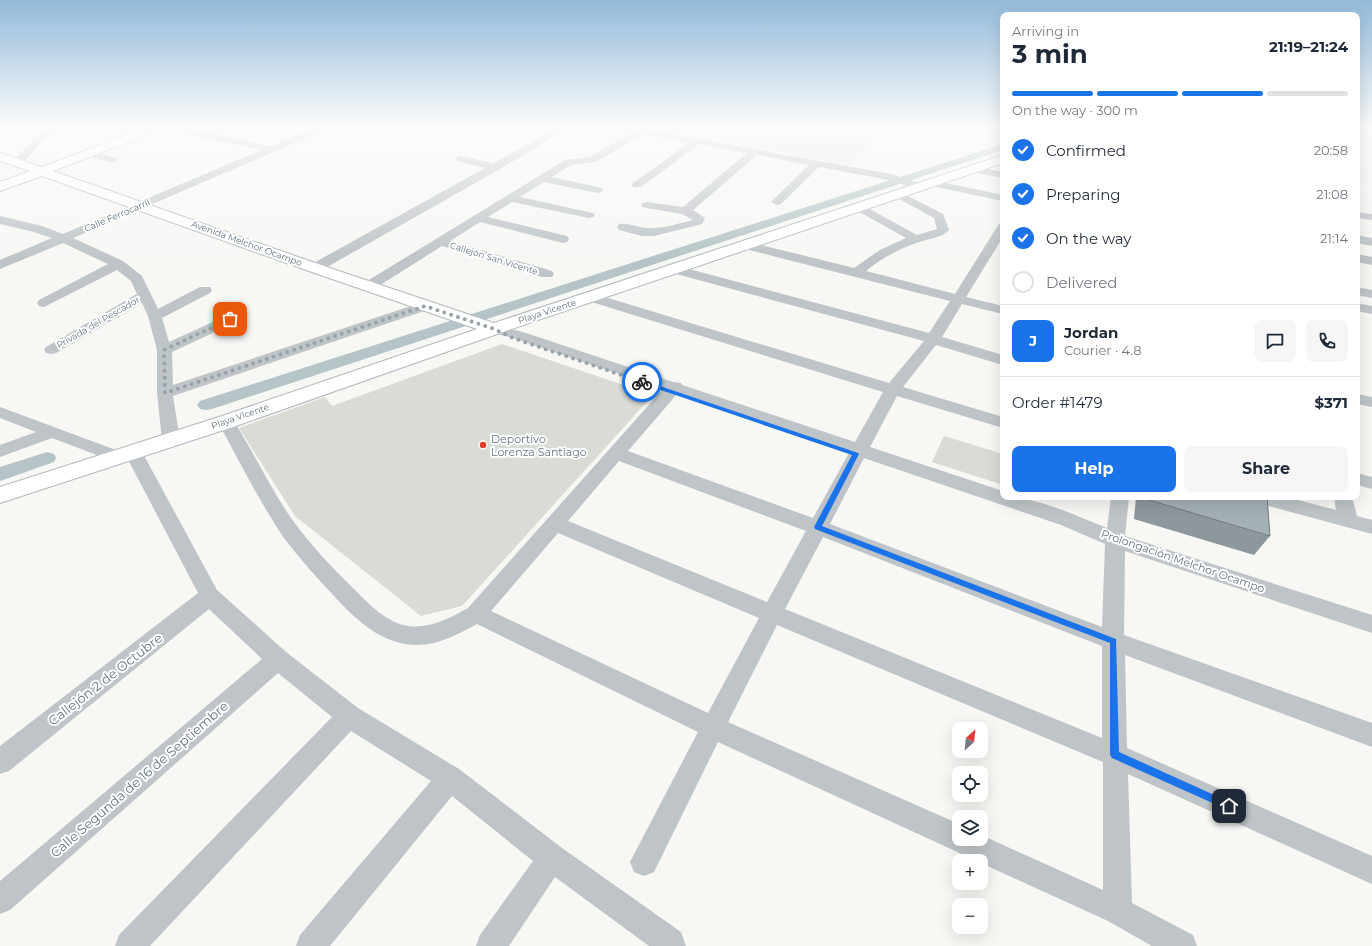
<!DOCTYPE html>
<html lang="en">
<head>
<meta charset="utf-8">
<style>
  :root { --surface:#fff; --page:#f6f6f7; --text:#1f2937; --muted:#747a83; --line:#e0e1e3; --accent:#1a73e8 }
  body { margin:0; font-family:Montserrat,sans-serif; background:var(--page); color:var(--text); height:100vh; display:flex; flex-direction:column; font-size:15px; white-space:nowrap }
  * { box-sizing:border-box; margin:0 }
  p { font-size:13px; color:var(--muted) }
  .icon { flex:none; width:22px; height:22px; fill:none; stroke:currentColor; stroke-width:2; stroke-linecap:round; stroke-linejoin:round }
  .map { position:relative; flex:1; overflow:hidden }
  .drawer { position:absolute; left:1000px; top:12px; width:360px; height:488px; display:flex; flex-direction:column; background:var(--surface); border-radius:8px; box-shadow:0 4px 16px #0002 }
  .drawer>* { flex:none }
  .needle { width:26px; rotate:27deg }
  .fabs { position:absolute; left:952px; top:722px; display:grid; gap:8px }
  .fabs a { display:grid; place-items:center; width:36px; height:36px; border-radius:8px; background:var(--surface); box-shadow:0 4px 16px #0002; font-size:20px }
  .pin { position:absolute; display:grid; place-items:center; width:34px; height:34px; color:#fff; margin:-17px; border-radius:8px; box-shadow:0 2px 6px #0006 }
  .courier { position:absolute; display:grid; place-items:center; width:40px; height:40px; margin:-20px; border:3px solid #1a73e8; border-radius:50%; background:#fff; color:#222; box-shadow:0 1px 5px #0007 }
  .overview em { font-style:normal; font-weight:700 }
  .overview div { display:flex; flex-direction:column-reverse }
  .overview { display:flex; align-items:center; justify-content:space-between; height:68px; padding:0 12px }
  h1 { font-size:26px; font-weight:700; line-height:30px }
  .bar { display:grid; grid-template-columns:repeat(4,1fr); gap:6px 4px; align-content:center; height:48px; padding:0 12px }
  .bar i { height:5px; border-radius:3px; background:var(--line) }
  .bar .on { background:var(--accent) }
  .bar p { grid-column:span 4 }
  .line { display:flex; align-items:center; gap:10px; padding:0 12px; border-top:1px solid var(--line) }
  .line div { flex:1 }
  .round { display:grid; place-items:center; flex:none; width:42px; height:42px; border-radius:8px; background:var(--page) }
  ol { padding:0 12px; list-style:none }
  li { display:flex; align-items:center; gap:12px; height:44px }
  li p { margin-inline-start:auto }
  li .icon { padding:4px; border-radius:50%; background:var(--accent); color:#fff; stroke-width:4 }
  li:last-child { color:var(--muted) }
  li i { width:22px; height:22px; border:2px solid var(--line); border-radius:50% }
  .button { display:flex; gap:8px; margin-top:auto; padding:8px 12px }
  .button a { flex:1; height:46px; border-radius:8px; background:var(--accent); color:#fff; font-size:16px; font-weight:700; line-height:46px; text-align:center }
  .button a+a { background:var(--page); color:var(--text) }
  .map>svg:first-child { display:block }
</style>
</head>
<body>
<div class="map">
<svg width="1372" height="946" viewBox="0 0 1372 946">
  <rect width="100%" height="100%" fill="#f7f7f4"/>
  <!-- built -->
  <path fill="#e8e9e8" d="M 646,128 L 884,128 L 849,165 Z"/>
  <!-- green -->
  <path fill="#d8dcd4" d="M 502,344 L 653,395 L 462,606 L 421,616 L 295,516 L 239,428 L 325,397 L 332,406 Z
    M 944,436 L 1003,454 L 1003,485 L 932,462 Z"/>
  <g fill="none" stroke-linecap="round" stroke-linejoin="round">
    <!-- canal -->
    <path fill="#b5c4c6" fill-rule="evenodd" d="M 1003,144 L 1003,150 L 212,409 L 206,410 L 200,409 L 197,405 L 200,401 Z
      M 47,452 L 54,454 L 56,458 L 54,462 L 0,481 L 0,467 Z"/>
    <defs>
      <path id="secondary" d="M 145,128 L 161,128 L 159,130 L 53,171 L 321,265 L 494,323 L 1003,155 L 1003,163 L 500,333 L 233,427 L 0,503 L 0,487 L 219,417 L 477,329 L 309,271 L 42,176 L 0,191 L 0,182 L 30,171 L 0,161 L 0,153 L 42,167 Z"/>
    </defs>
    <!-- secondary casing -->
    <use href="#secondary" stroke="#b1b8bb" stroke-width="2"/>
    <!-- street -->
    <path fill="#bec4c7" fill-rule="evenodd" d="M 51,128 L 63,128 L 44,139 L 22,164 L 14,164 L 13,162 L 14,160 L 38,135 Z
      M 170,128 L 186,128 L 271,146 L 315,128 L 327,128 L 325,130 L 73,238 L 123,261 L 142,276 L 158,309 L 200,287 L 210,287 L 212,290 L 210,293 L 162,318 L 169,342 L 226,316 L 231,315 L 236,316 L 238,319 L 236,322 L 172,352 L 173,385 L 420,303 L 425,302 L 430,303 L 432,306 L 430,309 L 173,396 L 180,440 L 177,444 L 171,446 L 165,444 L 162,440 L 157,393 L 157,350 L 148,316 L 142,303 L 56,353 L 51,354 L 46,353 L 44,350 L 46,347 L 137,294 L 131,281 L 117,270 L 44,307 L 39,306 L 37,303 L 39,300 L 108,264 L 63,243 L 0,269 L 0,260 L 52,238 L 34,232 L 0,224 L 0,216 L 42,226 L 63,234 L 262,150 L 174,131 L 171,130 Z
      M 557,128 L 568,128 L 500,169 L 320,271 L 310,271 L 309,268 L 310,265 L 485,168 L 457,161 L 456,159 L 457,157 L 461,156 L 493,163 Z
      M 627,128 L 639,128 L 891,174 L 924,185 L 925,187 L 920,190 L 889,180 L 819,167 L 781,204 L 777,205 L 771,202 L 773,200 L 809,165 L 757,155 L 693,210 L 705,218 L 702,224 L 654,236 L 642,236 L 619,230 L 617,227 L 619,224 C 629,222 641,229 653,228 C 666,228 680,223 693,220 L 682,214 L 647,208 L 643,207 L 641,205 L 643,203 L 647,202 L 683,207 L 747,153 L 699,144 L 641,187 L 633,187 L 632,185 L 633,183 L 689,143 L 643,134 L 596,162 L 571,165 L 552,177 L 602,188 L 603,190 L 602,192 L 598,193 L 544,182 L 520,197 L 593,213 L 595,215 L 593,217 L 589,218 L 512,202 L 488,217 L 567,236 L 569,239 L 567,242 L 563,243 L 480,222 L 450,241 L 552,271 L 554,274 L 552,277 L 542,277 L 442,246 L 374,289 L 364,289 L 362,286 L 364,283 L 565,160 L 590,157 L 632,132 L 628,131 Z
      M 89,150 L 116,158 L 117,160 L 112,163 L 85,155 L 84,153 L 85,151 Z
      M 971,166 L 1003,172 L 1003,178 L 967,171 L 966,169 L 967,167 Z
      M 931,180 L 1003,195 L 1003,201 L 927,185 L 926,183 L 927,181 Z
      M 898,191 L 943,214 L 949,230 C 944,236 934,238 926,240 C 904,246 883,257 866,271 L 955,294 L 997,227 L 999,224 L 1003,223 L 1003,237 L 966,297 L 1003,306 L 1003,314 L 962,304 L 942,337 L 1003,355 L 1003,365 L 936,345 L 903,387 L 1003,417 L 1003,428 L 897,396 L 870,447 L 1003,491 L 1003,497 C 1038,497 1074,515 1107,528 L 1111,497 L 1129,497 L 1125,536 L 1372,615 L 1372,633 L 1125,551 L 1124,635 L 1372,723 L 1372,747 L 1125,655 L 1127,748 L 1372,856 L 1372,884 L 1128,774 L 1132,903 L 1193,935 L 1197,946 L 1152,946 L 1108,921 L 981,863 L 981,861 L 977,861 L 718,742 L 654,872 L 644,876 L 634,872 L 630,862 L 698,732 L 477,624 C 459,634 438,645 417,645 C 382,645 355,619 333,595 C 316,577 299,558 284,538 C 259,501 239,461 218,422 L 220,418 L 226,417 L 232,418 C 253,451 269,486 291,518 C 310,544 332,568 356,591 C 370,605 387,623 408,626 C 430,629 450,618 468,608 L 663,389 L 513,338 L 489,332 L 487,329 L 489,326 L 494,325 L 523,332 L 673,382 L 681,383 L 682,385 L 855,442 L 883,392 L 585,300 L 583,297 L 585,294 L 595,294 L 889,383 L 924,341 L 669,272 L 668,269 L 669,266 L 674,265 L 929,333 L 950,301 L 741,248 L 739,245 L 741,242 L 745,241 L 854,268 L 880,250 L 906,238 L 856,210 L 854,208 L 856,206 L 864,206 L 917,235 L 937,229 L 934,218 L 894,196 L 892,194 ZM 677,394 L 849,453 L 813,518 L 628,451 ZM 864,458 L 1061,525 L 1105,544 L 1102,627 L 830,524 ZM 619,461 L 806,531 L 767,602 L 568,521 ZM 558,533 L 759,618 L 708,713 L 491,611 ZM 823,537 L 1102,646 L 1102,738 L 785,609 ZM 777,625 L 1103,762 L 1103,890 L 981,835 L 981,839 L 959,839 L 959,824 L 728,722 Z
      M 1357,212 L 1372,214 L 1372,220 L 1357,218 Z
      M 1357,235 L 1372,238 L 1372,246 L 1357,243 Z
      M 1357,254 L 1372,257 L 1372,265 L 1357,262 Z
      M 1357,287 L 1372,290 L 1372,298 L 1357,295 Z
      M 1357,303 L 1372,306 L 1372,314 L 1357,311 Z
      M 1357,394 L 1372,397 L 1372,407 L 1357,404 Z
      M 0,407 L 124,453 L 127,457 L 124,461 L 118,463 L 52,438 L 0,457 L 0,445 L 36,432 L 0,418 Z
      M 133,446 L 139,448 L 142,452 L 217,590 L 286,652 L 358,708 L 459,769 L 562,848 L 681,932 L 686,946 L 649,946 L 555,877 L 509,946 L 476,946 L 480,935 L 533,861 L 452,796 L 330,946 L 296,946 L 300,935 L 431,781 L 351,731 L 150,946 L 115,946 L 119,935 L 332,717 L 278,673 L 10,910 L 0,914 L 0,881 L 262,659 L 209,609 L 9,771 L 0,774 L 0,746 L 198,593 L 124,452 L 127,448 Z
      M 1357,473 L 1372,477 L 1372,489 L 1357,485 Z
      M 1252,497 L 1286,497 L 1336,510 L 1334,497 L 1352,497 L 1357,516 L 1372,520 L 1372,534 L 1254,502 Z"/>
    <!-- secondary -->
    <use href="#secondary" fill="#fff" fill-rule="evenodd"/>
  </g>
  <!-- wall -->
  <path fill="#8e979b" d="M 1136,497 L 1267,497 L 1270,536 L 1254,555 L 1134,519 Z"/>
  <!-- building -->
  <path fill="#a5b0b4" stroke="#747b7e" d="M 1146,497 L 1267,497 L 1270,536 L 1146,499 Z"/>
  <!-- sky -->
  <linearGradient id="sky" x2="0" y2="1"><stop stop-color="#93bada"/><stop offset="0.49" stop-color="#fbfbfa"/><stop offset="1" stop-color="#fbfbfa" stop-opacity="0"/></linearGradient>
  <rect width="1372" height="260" fill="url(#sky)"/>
  <!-- route -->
  <path fill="#1a73e8" d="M 642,380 L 858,453 L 859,454 L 822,526 L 1116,639 L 1119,752 L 1232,803 L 1234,806 L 1232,809 L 1229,811 L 1226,809 L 1112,758 L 1110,755 L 1110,643 L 815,529 L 814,527 L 852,455 L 640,383 L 639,382 Z"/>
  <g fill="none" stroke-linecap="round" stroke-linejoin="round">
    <!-- done -->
    <path stroke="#97a3a8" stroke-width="4" stroke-dasharray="0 7.2" d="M 230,319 L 164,350 L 165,393 L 425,306 L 494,329 L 513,338 L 642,382"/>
  </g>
  <!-- markers -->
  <circle fill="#e1402b" stroke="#fff" stroke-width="1.5" cx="483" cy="445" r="4"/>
  <g text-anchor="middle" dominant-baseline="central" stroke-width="4" stroke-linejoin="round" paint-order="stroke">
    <!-- far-street labels -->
    <g font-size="9" fill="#63767f" stroke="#fff">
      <text transform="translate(117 215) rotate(-23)">Calle Ferrocarril</text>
      <text transform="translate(247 243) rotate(20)">Avenida Melchor Ocampo</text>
      <text transform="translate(494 258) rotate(17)">Callejón San Vicente</text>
      <text transform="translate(547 311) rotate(-18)">Playa Vicente</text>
      <text transform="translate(98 322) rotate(-30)">Privada del Pescador</text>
      <text transform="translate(240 416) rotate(-19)">Playa Vicente</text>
    </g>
    <!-- poi labels -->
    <g font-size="11" fill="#63767f" stroke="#fff" text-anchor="start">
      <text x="491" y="439">Deportivo<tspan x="491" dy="13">Lorenza Santiago</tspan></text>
    </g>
    <!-- street labels -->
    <g font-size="11" fill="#63767f" stroke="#fff">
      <text transform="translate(1183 561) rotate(19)">Prolongación Melchor Ocampo</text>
    </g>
    <!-- near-street labels -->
    <g font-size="13" fill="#63767f" stroke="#fff">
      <text transform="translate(105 679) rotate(-38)">Callejón 2 de Octubre</text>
      <text transform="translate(139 779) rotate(-41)">Calle Segunda de 16 de Septiembre</text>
    </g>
  </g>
</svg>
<div class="fabs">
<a><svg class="needle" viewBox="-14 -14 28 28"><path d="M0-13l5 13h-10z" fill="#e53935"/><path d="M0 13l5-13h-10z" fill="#747a83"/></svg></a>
<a><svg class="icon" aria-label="locate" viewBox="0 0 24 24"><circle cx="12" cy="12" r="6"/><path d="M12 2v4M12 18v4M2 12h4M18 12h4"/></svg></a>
<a><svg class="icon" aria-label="layers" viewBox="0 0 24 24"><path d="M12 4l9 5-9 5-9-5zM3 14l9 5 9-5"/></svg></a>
<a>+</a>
<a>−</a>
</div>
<div class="pin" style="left:230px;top:319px;background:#ea580c"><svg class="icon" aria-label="bag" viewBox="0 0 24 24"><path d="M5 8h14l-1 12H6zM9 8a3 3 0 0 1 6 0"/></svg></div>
<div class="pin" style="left:1229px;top:806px;background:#1f2937"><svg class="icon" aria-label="home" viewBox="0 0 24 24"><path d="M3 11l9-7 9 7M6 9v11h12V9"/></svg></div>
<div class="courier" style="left:642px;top:382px"><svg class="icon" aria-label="bike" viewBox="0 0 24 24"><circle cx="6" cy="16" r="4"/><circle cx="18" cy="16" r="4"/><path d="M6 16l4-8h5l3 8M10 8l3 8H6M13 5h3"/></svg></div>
<section class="drawer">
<div class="overview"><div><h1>3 min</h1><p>Arriving in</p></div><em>21:19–21:24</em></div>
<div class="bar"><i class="on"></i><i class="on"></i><i class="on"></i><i></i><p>On the way · 300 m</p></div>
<ol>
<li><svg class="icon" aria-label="check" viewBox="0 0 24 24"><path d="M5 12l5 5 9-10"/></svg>Confirmed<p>20:58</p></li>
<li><svg class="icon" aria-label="check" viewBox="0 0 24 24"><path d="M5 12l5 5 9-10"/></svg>Preparing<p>21:08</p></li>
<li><svg class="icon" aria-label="check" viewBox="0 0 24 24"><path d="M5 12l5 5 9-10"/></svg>On the way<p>21:14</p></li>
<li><i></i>Delivered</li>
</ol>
<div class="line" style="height:72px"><b class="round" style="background:var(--accent);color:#fff">J</b><div><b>Jordan</b><p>Courier · 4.8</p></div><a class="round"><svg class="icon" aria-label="chat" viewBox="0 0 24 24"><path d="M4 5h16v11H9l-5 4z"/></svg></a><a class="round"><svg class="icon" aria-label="phone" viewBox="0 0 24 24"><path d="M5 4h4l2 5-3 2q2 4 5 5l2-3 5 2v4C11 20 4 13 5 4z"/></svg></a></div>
<div class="line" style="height:52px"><div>Order #1479</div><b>$371</b></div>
<div class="button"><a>Help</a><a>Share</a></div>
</section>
</div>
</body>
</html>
